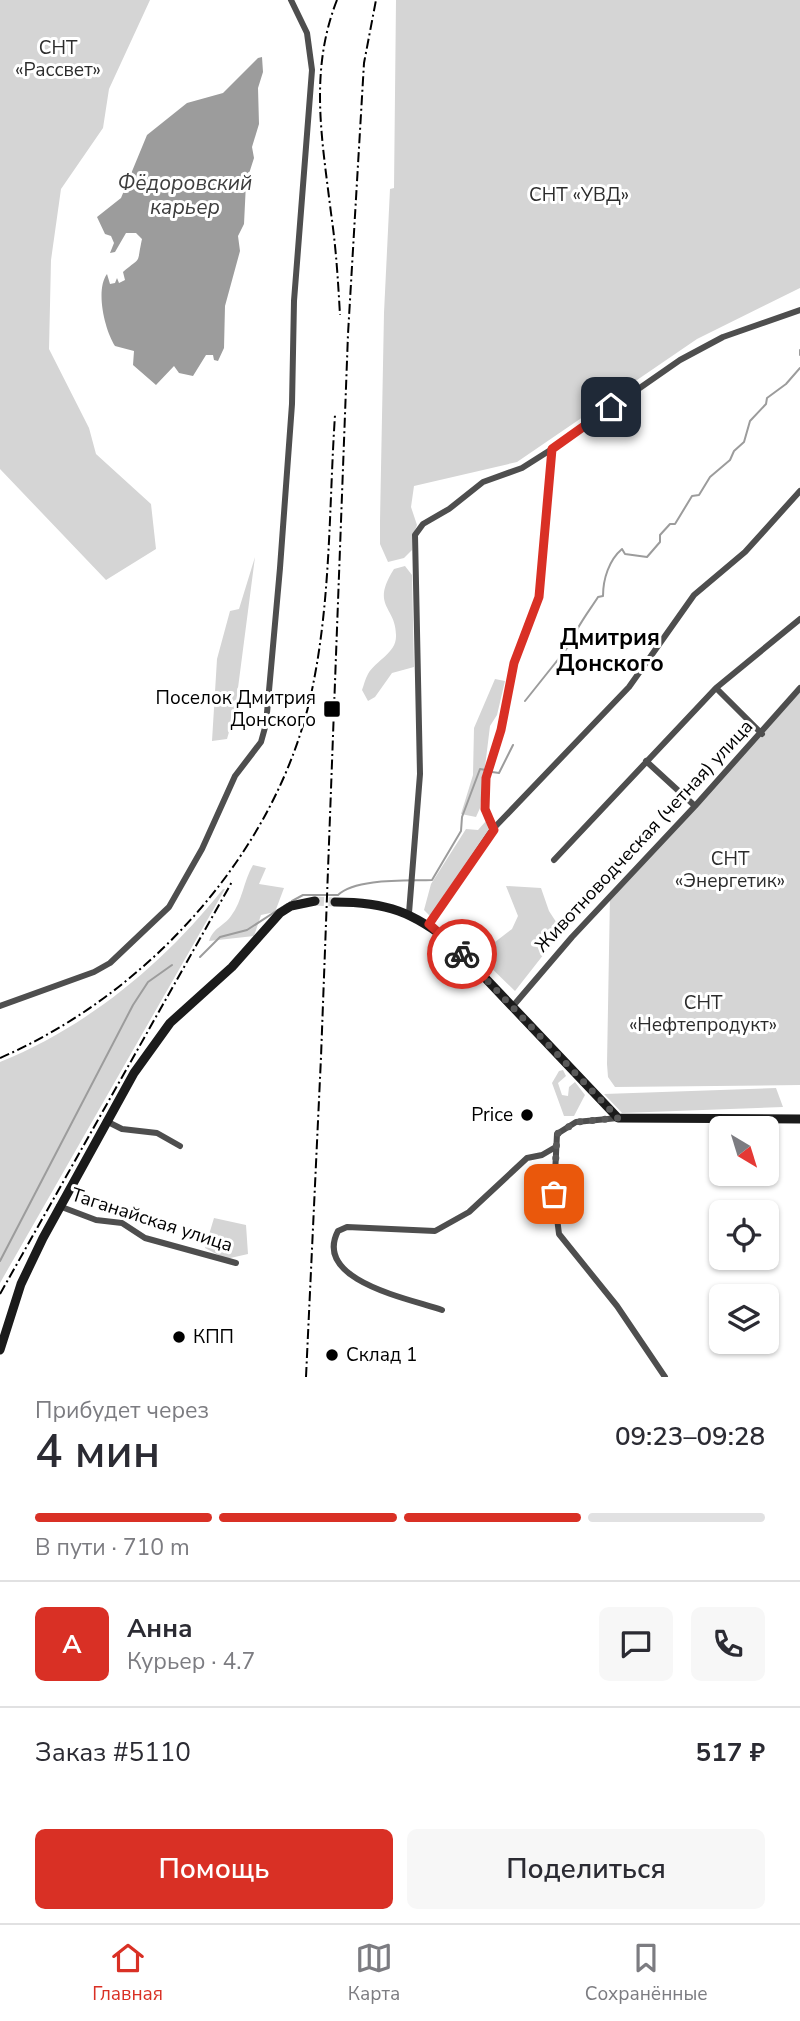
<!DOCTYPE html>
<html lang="ru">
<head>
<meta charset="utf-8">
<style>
  :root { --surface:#fff; --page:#f7f7f7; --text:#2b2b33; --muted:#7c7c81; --line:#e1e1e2; --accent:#d93025 }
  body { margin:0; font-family:"Nunito Sans",sans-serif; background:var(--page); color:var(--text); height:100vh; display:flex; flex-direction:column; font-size:26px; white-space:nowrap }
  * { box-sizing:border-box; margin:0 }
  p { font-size:23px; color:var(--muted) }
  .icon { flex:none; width:38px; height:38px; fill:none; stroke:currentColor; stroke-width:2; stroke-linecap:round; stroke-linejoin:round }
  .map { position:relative; height:1377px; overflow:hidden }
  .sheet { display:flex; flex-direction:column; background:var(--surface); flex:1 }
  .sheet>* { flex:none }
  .needle { width:46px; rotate:142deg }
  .controls { position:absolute; left:709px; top:1116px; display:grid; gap:14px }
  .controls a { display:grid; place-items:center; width:70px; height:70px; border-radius:10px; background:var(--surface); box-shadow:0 2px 5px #0004; font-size:35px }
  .pin { position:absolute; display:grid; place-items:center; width:60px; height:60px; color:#fff; margin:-30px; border-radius:14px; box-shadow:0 4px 10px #0006 }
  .courier { position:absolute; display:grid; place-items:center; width:70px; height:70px; margin:-35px; border:5px solid #d93025; border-radius:50%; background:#fff; color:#222; box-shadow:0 2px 9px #0007 }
  .summary em { font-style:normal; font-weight:600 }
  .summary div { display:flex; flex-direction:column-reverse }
  .summary { display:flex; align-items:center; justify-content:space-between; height:119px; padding:0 35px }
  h1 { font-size:46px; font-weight:600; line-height:52px }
  .bar { display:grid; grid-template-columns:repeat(4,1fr); gap:10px 7px; align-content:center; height:84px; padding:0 35px }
  .bar i { height:9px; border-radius:5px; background:var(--line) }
  .bar .on { background:var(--accent) }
  .bar p { grid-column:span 4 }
  .line { display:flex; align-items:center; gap:18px; padding:0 35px; border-top:2px solid var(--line) }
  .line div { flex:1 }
  .round { display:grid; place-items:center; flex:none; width:74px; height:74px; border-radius:10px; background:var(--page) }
  .button { display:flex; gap:14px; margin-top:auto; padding:14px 35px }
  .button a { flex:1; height:80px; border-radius:10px; background:var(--accent); color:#fff; font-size:28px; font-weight:600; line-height:80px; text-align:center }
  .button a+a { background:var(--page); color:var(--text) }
  .tabs { display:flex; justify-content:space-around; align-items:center; height:98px; border-top:2px solid var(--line); background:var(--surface); font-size:19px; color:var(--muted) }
  .tabs a { display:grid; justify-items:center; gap:4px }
  .tabs .on { color:var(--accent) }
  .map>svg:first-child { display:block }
</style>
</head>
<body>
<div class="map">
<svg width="800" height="1377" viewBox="0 0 800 1377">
  <rect width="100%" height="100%" fill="#fff"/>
  <!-- green -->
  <path fill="#d5d5d5" d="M 0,0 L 150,0 L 109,89 L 103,128 L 61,189 L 51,260 L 49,349 L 89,428 L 96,454 L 151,504 L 156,549 L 106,580 L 0,469 Z
    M 396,0 L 800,0 L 800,288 L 697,339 L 517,462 L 414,486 L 411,507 L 417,525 L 412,538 L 412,550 L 404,558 L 388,562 L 380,544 L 380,521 L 384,313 L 390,189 L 394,188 Z
    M 255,557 L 235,711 L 227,739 L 212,741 L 217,659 L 230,611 L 239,609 Z
    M 405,566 L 412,575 L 414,667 L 392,673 L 375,697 L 368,701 L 362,690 C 364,685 365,679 368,674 C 376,660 397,653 396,635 C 396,606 370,607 394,569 Z
    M 495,679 L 505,681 L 497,715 L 490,726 L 480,808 L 476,817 L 461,814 L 473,775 L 474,728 Z
    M 800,692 L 800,1085 L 615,1087 L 608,1077 L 607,1064 L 610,895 Z
    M 486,821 L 489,831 L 431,917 L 424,910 L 431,884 L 466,829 L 478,830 Z
    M 253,865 L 266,868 L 259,884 L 284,888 L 275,912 L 261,915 L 254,936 L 209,941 C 214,927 223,927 231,916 C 243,900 243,882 253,865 Z
    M 506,886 L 541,888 L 549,911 L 562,931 L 515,991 L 478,955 L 512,929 L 518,916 Z
    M 223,889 L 225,889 L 0,1283 L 0,1062 C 89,1026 164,963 223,889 Z
    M 563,1070 L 566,1076 L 558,1083 L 562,1095 L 568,1096 L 569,1087 L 575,1082 L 585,1095 L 574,1116 L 564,1116 L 552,1083 L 559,1071 Z
    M 776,1088 L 783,1107 L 622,1113 L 604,1094 Z
    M 214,1218 L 246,1225 L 248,1254 L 226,1259 L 205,1248 Z"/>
  <!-- water -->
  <path fill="#9c9c9c" d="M 262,57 L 263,72 L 258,88 L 259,124 L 252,147 L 254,158 L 246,183 L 244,224 L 238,236 L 240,251 L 225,306 L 224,348 L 218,361 L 214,360 L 213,355 L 206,355 L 193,376 L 179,373 L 174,366 L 156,385 L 133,365 L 134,351 L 115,346 C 105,331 95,290 107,274 L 110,284 L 115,283 L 117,278 L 119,283 L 125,280 L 123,272 C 143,255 136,266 142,239 L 136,233 L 126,233 L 115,252 L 110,253 L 114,243 L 111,236 L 105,234 L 97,217 L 121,198 L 147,135 L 187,103 L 223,93 L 258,58 Z"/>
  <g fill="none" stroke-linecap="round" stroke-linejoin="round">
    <!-- stream -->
    <path stroke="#9c9c9c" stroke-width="2" d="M 800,350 L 800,355
      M 525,701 L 572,642 C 572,633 592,607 598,597 L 603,596 C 603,579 609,560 622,549 L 625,554 L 647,557 L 660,542 L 660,535 L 670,524 L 675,524 L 692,496 L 699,495 L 710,477 L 730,460 L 734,451 L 744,442 L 750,421 L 766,404 L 767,398 L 786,384 L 800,368
      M 492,772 L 499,773 L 513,745
      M 292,901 L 303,895 L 338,895 C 356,878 407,881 432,880 L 461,831 L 462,817 L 480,769 L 486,770
      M 200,957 L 220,937 L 247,930 L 287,904
      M 0,1261 L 133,1005 L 148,982 L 172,965"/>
    <!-- secondary-tunnel -->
    <path stroke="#d9d9d9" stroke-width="9" stroke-dasharray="9 4.5" stroke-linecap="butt" d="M 315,901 L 335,902"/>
    <!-- street -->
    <path stroke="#4e4e4e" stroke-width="6" d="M 716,688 L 762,734
      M 646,761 L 695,806
      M 493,829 L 485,809 L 486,778 L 501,730 L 514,663 L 539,597 L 552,449 L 680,360 L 723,337 L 800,310
      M 554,860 L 716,688 L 800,619
      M 409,913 L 420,774 L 415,535 L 423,524 L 449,509 L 483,482 L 522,468 L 552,449
      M 429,924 L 493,829 L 629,687 L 694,595 L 745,552 L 800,491
      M 0,1006 L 94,972 L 110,963 L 169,907 L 202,849 L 235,776 L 261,742 L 266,724 L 280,568 L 292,404 L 294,301 L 312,70 L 307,33 L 291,0
      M 513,1006 L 572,937 L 695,806 L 800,688
      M 618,1118 L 576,1122 L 557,1134 L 554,1194 L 559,1234 L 617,1306 L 665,1377
      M 106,1121 L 122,1129 L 157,1133 L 180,1146
      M 59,1206 L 96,1220 L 122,1223 L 145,1238 L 236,1263
      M 442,1310 C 411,1299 312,1281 338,1231 L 347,1227 L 435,1231 L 469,1212 L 527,1158 L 542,1155 L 554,1148"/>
    <!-- secondary -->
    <path stroke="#1b1b1b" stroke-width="9" d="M 335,902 C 387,902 413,912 453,944 L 618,1118 L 800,1119
      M 0,1350 L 21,1284 L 43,1238 L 134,1073 L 170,1023 L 232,967 L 280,913 L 291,906 L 315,901"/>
    <!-- rail -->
    <path stroke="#000" stroke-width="2" stroke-dasharray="10 3.5 2 3.5" stroke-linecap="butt" d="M 337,0 C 309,71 322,139 331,213 C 336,247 338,280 340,315
      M 0,1058 C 150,993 281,848 313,685 C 331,596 329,505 335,415
      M 0,1294 L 233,880
      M 306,1377 L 321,1057 L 348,334 L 364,63 L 376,0"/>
  </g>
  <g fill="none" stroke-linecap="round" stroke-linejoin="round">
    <!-- done -->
    <path stroke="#595959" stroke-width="7" stroke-dasharray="0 12.6" d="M 462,954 L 618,1118 L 576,1122 L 557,1134 L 554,1194"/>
    <!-- route -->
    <path stroke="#d93025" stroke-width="9" d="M 462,954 L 429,924 L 494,830 L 485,809 L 486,778 L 501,730 L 514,663 L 539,597 L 552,449 L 611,407"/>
  </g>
  <!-- markers -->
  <g fill="#000" stroke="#fff" stroke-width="2.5">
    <rect x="323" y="700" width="18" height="18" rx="3.5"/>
    <circle cx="527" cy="1115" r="7"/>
    <circle cx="179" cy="1337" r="7"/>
    <circle cx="332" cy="1355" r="7"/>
  </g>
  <g text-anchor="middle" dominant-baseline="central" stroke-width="6" stroke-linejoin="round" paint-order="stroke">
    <!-- park labels -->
    <g font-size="19" fill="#2c2c2c" stroke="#fff">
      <text x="58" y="48">СНТ<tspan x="58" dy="22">«Рассвет»</tspan></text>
      <text x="579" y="195">СНТ «УВД»</text>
      <text x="730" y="859">СНТ<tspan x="730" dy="22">«Энергетик»</tspan></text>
      <text x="703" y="1003">СНТ<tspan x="703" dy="22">«Нефтепродукт»</tspan></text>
    </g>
    <!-- poi labels -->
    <g font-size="19" fill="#000" stroke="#fff" text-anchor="end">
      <text x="316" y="698">Поселок Дмитрия<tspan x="316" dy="22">Донского</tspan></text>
      <text x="513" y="1115">Price</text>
      <text x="193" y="1337" text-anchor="start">КПП</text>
      <text x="346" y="1355" text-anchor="start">Склад 1</text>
    </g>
    <!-- street labels -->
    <g font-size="19" fill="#000" stroke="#fff">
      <text transform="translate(644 836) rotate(-47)">Животноводческая (четная) улица</text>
      <text transform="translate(152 1220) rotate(18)">Таганайская улица</text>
    </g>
    <!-- water labels -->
    <g font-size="21" font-style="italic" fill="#3d3d3d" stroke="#fff">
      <text x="185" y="183">Фёдоровский<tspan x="185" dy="24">карьер</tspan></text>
    </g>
    <!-- quarter labels -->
    <g font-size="23" font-weight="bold" fill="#000" stroke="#fff">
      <text x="610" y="637">Дмитрия<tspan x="610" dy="26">Донского</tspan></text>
    </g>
  </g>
</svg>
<div class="controls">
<a><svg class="needle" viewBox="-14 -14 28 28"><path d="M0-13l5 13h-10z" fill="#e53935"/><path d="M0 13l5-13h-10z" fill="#7c7c81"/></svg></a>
<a><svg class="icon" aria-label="locate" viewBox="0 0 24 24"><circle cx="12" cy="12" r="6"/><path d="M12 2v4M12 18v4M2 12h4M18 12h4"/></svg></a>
<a><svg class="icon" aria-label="layers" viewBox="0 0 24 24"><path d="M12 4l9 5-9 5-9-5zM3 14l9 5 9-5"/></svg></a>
</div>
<div class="pin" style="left:554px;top:1194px;background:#ea580c"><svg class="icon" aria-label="bag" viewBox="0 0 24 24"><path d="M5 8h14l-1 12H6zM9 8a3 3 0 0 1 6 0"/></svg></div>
<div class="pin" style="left:611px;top:407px;background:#1f2937"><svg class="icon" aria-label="home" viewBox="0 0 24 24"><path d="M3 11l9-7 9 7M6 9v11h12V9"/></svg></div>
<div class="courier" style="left:462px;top:954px"><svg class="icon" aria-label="bike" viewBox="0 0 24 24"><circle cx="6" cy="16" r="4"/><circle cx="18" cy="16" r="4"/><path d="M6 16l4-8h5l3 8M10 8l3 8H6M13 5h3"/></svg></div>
</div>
<section class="sheet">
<div class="summary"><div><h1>4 мин</h1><p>Прибудет через</p></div><em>09:23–09:28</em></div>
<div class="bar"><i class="on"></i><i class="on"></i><i class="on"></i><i></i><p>В пути · 710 m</p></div>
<div class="line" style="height:126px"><b class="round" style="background:var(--accent);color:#fff">А</b><div><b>Анна</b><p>Курьер · 4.7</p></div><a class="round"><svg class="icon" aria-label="chat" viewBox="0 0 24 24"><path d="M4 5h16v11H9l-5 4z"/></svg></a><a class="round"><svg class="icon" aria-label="phone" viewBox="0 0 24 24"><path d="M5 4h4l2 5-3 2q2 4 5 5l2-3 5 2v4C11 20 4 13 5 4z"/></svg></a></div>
<div class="line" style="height:91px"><div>Заказ #5110</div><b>517 ₽</b></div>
<div class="button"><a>Помощь</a><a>Поделиться</a></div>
</section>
<nav class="tabs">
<a class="on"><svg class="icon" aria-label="home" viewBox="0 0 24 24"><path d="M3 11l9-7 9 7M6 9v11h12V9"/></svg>Главная</a>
<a><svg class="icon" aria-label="map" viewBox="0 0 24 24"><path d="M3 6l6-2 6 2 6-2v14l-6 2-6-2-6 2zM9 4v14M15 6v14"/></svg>Карта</a>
<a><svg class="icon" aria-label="saved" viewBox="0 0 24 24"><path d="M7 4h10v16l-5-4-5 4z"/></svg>Сохранённые</a>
</nav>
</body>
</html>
